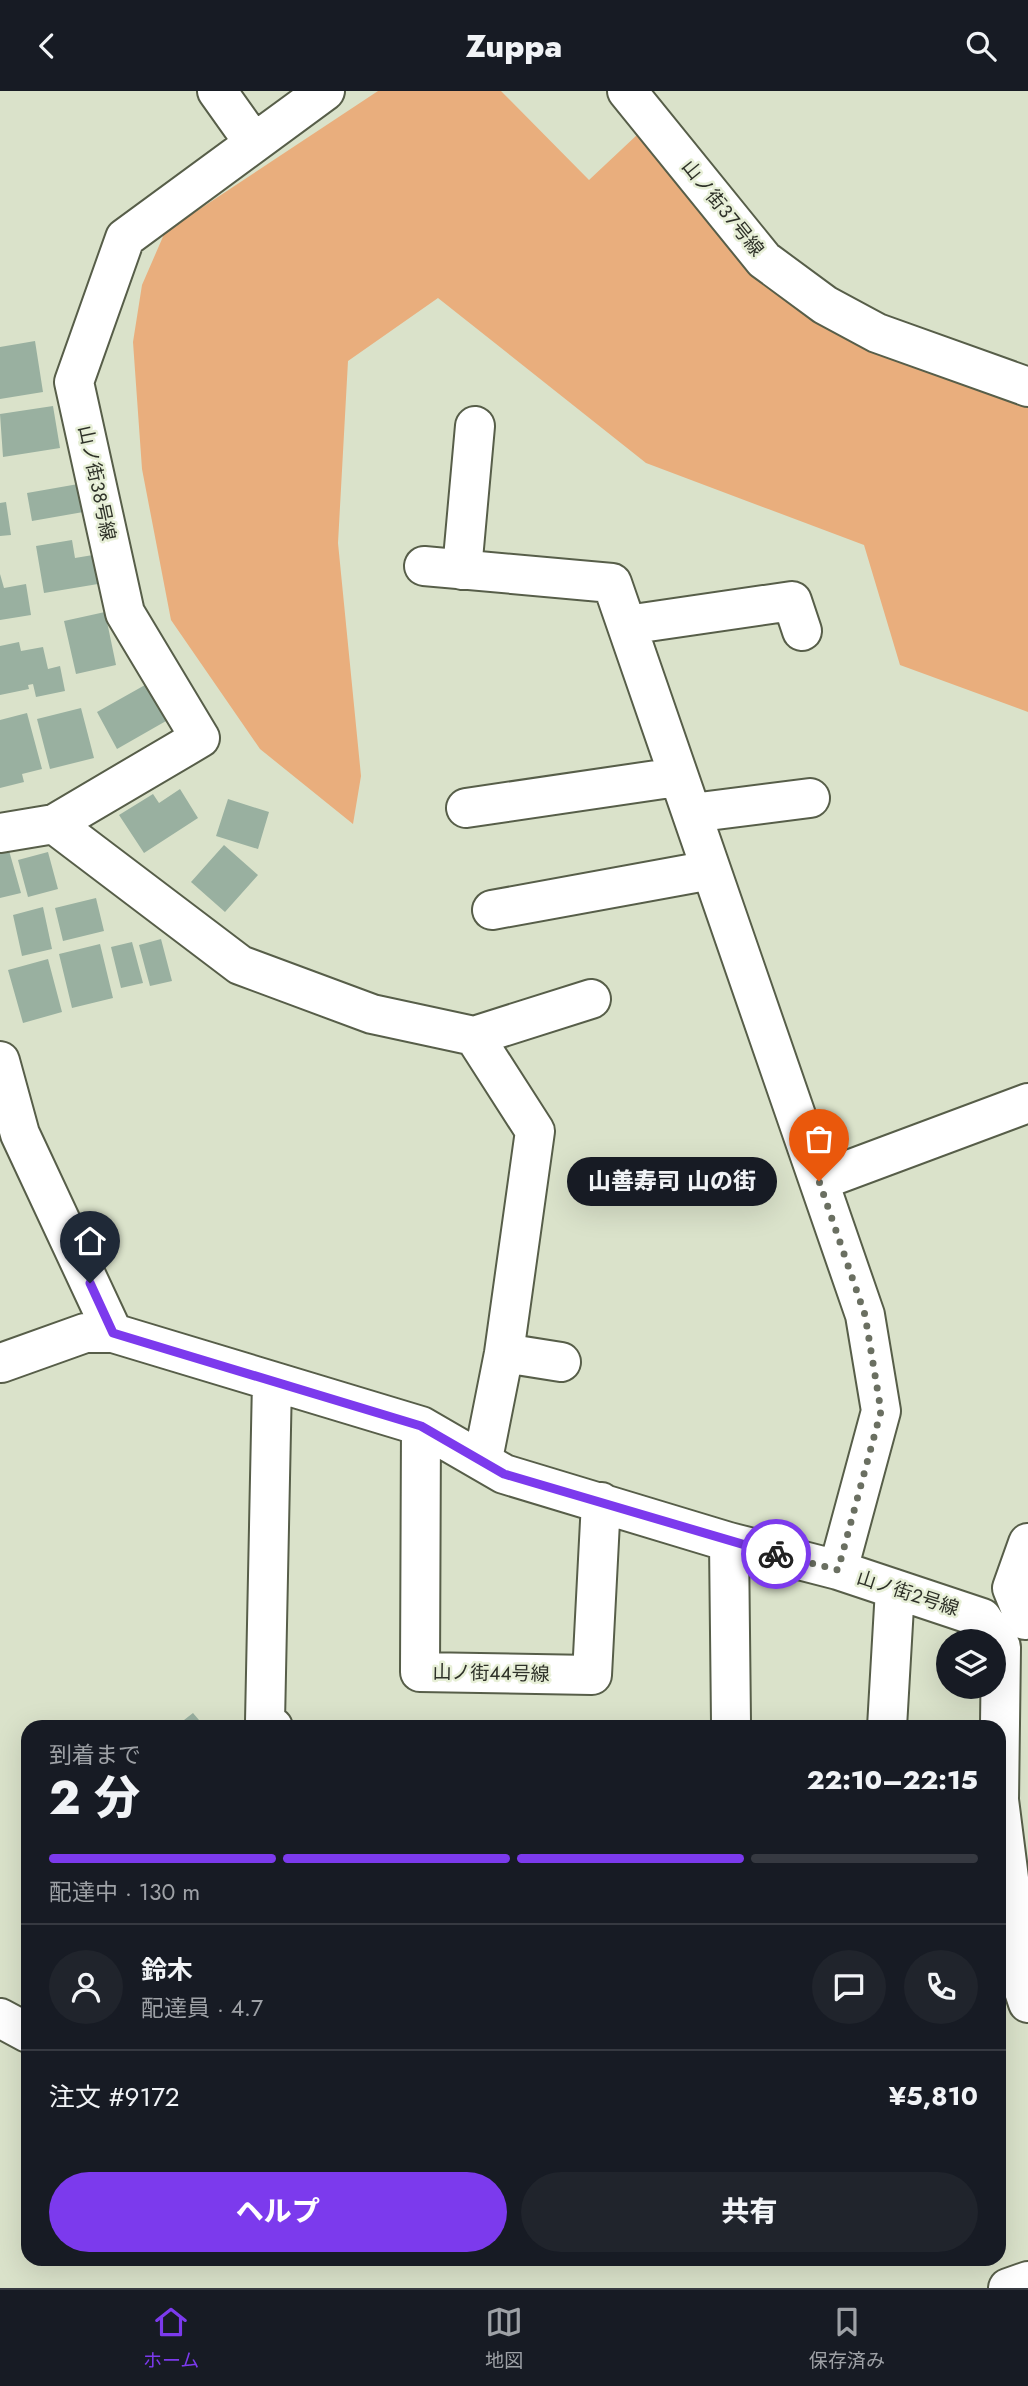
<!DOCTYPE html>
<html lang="ja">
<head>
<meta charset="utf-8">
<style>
  :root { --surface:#171b24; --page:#20242c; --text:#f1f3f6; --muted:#9ea1a6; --line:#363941; --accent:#7c3aed }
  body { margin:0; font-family:Jost,"Noto Sans JP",sans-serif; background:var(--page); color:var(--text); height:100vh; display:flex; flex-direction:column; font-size:26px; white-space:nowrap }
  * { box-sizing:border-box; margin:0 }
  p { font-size:23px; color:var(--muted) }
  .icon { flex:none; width:38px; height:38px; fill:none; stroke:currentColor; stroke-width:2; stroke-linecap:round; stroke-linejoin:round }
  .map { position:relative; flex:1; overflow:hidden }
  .drawer { position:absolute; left:21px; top:1629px; width:985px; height:546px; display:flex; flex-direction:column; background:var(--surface); border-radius:21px; box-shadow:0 7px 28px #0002 }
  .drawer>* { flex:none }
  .controls { position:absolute; left:936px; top:1538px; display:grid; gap:14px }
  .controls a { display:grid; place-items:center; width:70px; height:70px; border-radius:50%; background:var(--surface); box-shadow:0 7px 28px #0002; font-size:35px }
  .pin { position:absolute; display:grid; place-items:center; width:60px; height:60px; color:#fff; margin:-72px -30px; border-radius:50% 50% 50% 0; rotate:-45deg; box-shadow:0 0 7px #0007 }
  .pin .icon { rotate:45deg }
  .courier { position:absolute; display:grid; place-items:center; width:70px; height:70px; margin:-35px; border:5px solid #7c3aed; border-radius:50%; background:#fff; color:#222; box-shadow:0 2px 9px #0007 }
  .bubble { position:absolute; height:49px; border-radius:24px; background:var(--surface); box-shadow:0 7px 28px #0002; font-size:23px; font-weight:800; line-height:49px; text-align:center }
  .head em { font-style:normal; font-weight:800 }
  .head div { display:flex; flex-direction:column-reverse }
  .head { display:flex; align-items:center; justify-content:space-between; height:119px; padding:0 28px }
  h1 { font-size:46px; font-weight:800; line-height:52px }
  .bar { display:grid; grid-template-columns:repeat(4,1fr); gap:10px 7px; align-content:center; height:84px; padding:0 28px }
  .bar i { height:9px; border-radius:5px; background:var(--line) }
  .bar .selected { background:var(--accent) }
  .bar p { grid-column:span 4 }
  .line { display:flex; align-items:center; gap:18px; padding:0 28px; border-top:2px solid var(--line) }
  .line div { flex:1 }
  .round { display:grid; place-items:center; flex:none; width:74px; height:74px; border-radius:37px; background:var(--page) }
  .action { display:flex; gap:14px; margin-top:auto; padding:14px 28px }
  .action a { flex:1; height:80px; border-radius:42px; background:var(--accent); color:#fff; font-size:28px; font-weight:800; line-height:80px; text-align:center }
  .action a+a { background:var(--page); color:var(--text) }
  header { display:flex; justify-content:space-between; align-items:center; height:91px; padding:0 28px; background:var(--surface); font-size:32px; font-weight:800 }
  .dock { display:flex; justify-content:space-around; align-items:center; height:98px; border-top:2px solid var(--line); background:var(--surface); font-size:19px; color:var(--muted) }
  .dock a { display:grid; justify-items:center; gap:4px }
  .dock .selected { color:var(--accent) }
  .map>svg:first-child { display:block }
</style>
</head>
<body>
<header><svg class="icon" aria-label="back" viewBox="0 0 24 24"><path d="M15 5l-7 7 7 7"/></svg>Zuppa<svg class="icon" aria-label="search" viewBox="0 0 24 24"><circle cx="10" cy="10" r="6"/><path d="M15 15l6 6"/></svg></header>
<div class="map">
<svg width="1028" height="2197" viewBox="0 0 1028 2197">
  <rect width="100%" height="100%" fill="#dae2ca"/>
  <!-- green -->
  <path fill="#e9ae7d" d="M 378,0 L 501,0 L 589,89 L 638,43 L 777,193 L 1028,314 L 1028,621 L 900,574 L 864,454 L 646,372 L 438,207 L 348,270 L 338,452 L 361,685 L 353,733 L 260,658 L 171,529 L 142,378 L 133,251 L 142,194 L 165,141 Z"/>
  <!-- building -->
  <path fill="#99b0a0" d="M 35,250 L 43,301 L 0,308 L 0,256 Z
    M 53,315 L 60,357 L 3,366 L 0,323 Z
    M 84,392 L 89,420 L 32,430 L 27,402 Z
    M 6,411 L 11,444 L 0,445 L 0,412 Z
    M 72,449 L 75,467 L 93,464 L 98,493 L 44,502 L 36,455 Z
    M 0,483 L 4,497 L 26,493 L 31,524 L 0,529 Z
    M 105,521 L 116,574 L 76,583 L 64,530 Z
    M 19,551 L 21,560 L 43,556 L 48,578 L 60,575 L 65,600 L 36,606 L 33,593 L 28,594 L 29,598 L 0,604 L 0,555 Z
    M 145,594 L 166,630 L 117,658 L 97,621 Z
    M 81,617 L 94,667 L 50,678 L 37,628 Z
    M 27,622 L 42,678 L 22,683 L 24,691 L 0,697 L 0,629 Z
    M 180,698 L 198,727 L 144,762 L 119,724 L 153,703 L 159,712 Z
    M 228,708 L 269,721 L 258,758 L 216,745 Z
    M 224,754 L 258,784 L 225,821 L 191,791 Z
    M 8,756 L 21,802 L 0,807 L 0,758 Z
    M 48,761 L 58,798 L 28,806 L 18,769 Z
    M 96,807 L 104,840 L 63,850 L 55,817 Z
    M 43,816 L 52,858 L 22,865 L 13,824 Z
    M 161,848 L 172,890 L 150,895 L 139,854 Z
    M 132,851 L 143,892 L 121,897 L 111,856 Z
    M 100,853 L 113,907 L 72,917 L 59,863 Z
    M 48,868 L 62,921 L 23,932 L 8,879 Z
    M 193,1622 L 205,1636 L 175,1636 Z"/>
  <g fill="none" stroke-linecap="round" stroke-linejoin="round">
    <defs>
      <path id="minor" d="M 217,0 L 254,52
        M 627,0 L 764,169 L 825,214 L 877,242 L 1028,296
        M 424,475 L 612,492 L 865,1224 L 881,1320 L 838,1479
        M 462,479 L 475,335
        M 627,534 L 792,510 L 802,540
        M 466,717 L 677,686
        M 692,722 L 810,707
        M 54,733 L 240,874 L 372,923 L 474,945 L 535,1040 L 504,1262 L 483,1368
        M 0,742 L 54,733 L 200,647 L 125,522 L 74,291 L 125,147 L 325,0
        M 492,819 L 711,779
        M 474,945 L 591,908
        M 0,970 L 20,1043 L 113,1242 L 421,1335 L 504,1383 L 729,1451 L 838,1479 L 982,1527 L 1001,1556 L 999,1709 L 1023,1897 L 1028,1912
        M 819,1090 L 1028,1012
        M 504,1262 L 561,1271
        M 1,1272 L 85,1242 L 113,1242
        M 272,1290 L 265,1631 L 273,1636
        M 421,1335 L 420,1581 L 592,1584 L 601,1411
        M 729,1451 L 731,1632
        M 1025,1529 L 1012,1497 L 1028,1452
        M 887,1636 L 895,1498
        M 0,1927 L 28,1942
        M 1008,2197 L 1028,2190"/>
    </defs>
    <!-- minor casing -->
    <use href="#minor" stroke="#575e49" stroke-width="42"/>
    <!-- minor -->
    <use href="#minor" stroke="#fff" stroke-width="38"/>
  </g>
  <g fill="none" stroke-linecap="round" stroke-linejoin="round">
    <!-- done -->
    <path stroke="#6a6f61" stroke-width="7" stroke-dasharray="0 12.6" d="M 776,1463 L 838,1479 L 881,1320 L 865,1224 L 819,1090"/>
    <!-- route -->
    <path stroke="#7c3aed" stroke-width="9" d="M 90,1192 L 113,1242 L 421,1335 L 504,1383 L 776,1463"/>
  </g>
  <g text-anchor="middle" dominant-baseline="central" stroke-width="5" stroke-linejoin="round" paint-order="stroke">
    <!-- street labels -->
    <g font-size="19" fill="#2e3128" stroke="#e7efd7">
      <text transform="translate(723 117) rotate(51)">山ノ街３７号線</text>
      <text transform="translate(97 392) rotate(78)">山ノ街３８号線</text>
      <text transform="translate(908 1502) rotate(18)">山ノ街２号線</text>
      <text transform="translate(491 1582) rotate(1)">山ノ街４４号線</text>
    </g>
  </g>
</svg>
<div class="controls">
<a><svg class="icon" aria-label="layers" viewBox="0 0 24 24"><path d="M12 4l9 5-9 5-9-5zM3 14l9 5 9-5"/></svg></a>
</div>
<div class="pin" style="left:819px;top:1090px;background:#ea580c"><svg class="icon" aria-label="bag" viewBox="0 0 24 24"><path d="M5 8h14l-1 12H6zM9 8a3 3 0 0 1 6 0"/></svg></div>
<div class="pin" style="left:90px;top:1192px;background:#1f2937"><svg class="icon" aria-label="home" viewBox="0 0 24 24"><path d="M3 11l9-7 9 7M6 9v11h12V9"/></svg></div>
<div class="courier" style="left:776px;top:1463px"><svg class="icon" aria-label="bike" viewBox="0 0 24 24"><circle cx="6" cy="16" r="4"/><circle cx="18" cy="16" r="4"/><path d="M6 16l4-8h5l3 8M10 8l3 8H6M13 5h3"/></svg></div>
<div class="bubble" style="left:567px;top:1066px;width:210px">山善寿司 山の街</div>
<section class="drawer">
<div class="head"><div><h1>2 分</h1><p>到着まで</p></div><em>22:10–22:15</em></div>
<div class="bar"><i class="selected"></i><i class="selected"></i><i class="selected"></i><i></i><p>配達中 · 130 m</p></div>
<div class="line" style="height:126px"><a class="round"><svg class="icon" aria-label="person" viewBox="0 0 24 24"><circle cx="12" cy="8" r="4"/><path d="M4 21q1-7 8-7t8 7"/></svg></a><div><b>鈴木</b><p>配達員 · 4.7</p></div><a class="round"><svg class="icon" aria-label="chat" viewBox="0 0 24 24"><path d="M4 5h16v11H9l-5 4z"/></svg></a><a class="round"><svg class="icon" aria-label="phone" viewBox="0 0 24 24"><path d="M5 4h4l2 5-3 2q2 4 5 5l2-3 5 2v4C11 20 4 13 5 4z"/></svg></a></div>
<div class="line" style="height:91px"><div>注文 #9172</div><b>¥5,810</b></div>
<div class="action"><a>ヘルプ</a><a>共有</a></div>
</section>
</div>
<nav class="dock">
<a class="selected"><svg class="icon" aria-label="home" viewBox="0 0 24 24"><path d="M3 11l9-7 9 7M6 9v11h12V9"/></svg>ホーム</a>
<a><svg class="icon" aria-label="map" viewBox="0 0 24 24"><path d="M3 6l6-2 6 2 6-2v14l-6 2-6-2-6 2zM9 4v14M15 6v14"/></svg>地図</a>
<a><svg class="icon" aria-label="saved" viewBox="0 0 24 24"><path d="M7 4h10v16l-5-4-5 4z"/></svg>保存済み</a>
</nav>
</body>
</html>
